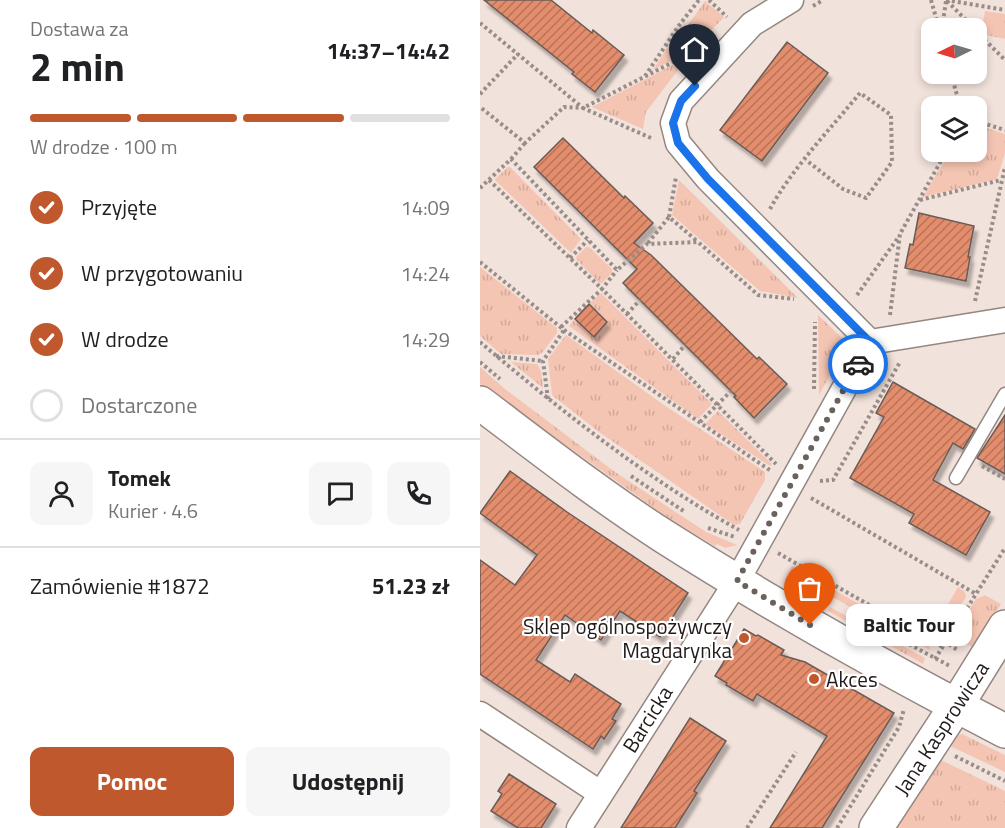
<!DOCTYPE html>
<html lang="pl">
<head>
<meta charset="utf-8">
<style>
  :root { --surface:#fff; --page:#f6f6f6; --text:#202124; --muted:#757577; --line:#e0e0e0; --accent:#bf582d }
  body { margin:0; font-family:"Titillium Web",sans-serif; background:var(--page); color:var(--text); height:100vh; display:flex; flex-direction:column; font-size:22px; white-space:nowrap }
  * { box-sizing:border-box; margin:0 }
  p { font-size:20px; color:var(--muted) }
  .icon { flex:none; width:33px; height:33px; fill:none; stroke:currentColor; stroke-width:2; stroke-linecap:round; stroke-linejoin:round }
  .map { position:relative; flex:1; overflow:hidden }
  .side { display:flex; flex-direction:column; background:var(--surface); width:480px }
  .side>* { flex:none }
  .needle { width:39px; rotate:265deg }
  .buttons { position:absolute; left:441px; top:18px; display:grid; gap:12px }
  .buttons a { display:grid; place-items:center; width:66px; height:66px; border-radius:12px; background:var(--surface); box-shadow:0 3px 9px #0003; font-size:30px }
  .pin { position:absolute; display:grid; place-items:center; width:51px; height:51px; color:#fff; margin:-62px -26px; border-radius:50% 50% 50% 0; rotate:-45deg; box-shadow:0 0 6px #0007 }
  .pin .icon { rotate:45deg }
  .courier { position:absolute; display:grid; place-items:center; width:60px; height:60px; margin:-30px; border:4px solid #1a73e8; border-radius:50%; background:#fff; color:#222; box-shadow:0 2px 8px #0007 }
  .bubble { position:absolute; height:42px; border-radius:12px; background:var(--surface); box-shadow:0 3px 9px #0003; font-size:20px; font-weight:700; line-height:42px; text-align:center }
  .head em { font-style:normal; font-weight:700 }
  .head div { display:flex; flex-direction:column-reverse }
  .head { display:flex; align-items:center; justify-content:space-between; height:102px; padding:0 30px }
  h1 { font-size:39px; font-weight:700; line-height:45px }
  .bar { display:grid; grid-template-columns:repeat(4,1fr); gap:9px 6px; align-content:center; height:72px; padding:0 30px }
  .bar i { height:8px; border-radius:4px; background:var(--line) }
  .bar .active { background:var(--accent) }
  .bar p { grid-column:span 4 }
  .line { display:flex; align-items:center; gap:15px; padding:0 30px; border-top:2px solid var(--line) }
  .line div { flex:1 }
  .round { display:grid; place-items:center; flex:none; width:63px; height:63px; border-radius:12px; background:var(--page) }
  ol { padding:0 30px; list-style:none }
  li { display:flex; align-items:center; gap:18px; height:66px }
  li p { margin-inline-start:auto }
  li .icon { padding:6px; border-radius:50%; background:var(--accent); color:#fff; stroke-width:4 }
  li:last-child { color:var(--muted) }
  li i { width:33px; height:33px; border:3px solid var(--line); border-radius:50% }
  .button { display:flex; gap:12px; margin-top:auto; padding:12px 30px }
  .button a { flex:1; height:69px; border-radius:12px; background:var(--accent); color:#fff; font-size:24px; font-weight:700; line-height:69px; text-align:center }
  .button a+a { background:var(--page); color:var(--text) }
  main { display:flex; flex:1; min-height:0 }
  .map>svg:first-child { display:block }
</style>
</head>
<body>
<main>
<section class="side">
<div class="head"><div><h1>2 min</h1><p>Dostawa za</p></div><em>14:37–14:42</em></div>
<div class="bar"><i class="active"></i><i class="active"></i><i class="active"></i><i></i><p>W drodze · 100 m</p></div>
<ol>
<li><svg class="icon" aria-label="check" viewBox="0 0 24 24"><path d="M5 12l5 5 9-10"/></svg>Przyjęte<p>14:09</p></li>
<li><svg class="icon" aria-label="check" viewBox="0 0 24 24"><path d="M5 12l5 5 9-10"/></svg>W przygotowaniu<p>14:24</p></li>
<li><svg class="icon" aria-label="check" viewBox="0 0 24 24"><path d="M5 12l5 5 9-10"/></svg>W drodze<p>14:29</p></li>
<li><i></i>Dostarczone</li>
</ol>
<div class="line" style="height:108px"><a class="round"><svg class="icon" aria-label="person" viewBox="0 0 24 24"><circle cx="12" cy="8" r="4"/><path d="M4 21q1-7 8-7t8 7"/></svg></a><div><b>Tomek</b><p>Kurier · 4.6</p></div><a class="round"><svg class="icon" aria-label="chat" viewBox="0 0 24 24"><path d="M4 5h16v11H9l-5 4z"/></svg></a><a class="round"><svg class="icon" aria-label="phone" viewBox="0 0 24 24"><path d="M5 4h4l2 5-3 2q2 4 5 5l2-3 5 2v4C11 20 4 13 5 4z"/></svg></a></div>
<div class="line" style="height:78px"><div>Zamówienie #1872</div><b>51.23 zł</b></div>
<div class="button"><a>Pomoc</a><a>Udostępnij</a></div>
</section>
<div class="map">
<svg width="525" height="828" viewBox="0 0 525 828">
  <defs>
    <pattern id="grass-tufts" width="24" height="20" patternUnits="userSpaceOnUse" patternTransform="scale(1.5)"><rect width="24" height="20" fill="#f5c5b3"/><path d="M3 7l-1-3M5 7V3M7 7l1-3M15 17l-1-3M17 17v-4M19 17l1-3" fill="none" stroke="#d2a999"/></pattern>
    <pattern id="building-hatch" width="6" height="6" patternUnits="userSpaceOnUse" patternTransform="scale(1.5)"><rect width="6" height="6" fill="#e48d6c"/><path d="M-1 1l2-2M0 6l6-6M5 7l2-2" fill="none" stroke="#b87258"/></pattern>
    <filter id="shadow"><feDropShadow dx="3.5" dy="6" stdDeviation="1.5" flood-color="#0004"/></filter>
  </defs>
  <rect width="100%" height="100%" fill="#f2e2dc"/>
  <!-- grass -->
  <path fill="url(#grass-tufts)" d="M 225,1 L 244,17 L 215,48 L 173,70 L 201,26 L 206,28 Z
    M 505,11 L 525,14 L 525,39 L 501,34 Z
    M 208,57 L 166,112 L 163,129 L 112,107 Z
    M 497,125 L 525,134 L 525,153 L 517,179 L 443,197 L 470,152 L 496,152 Z
    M 28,167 L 30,167 L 101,239 L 91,253 L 16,181 L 15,179 Z
    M 199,180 L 318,298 L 280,291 L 192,215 Z
    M 106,247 L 109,247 L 132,269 L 132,273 L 122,283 L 119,283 L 97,260 L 96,257 Z
    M 0,267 L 77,328 L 77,333 L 63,352 L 58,355 L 21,354 L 0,336 Z
    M 121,293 L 232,404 L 218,419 L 89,326 L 95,319 L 114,337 L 127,322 L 109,304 Z
    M 338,315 L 362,338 L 365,348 L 339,395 Z
    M 86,335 L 184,405 L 285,472 L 285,480 L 260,524 L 254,525 L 119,432 L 72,395 L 68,359 Z
    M 31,362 L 57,364 L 61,371 L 63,388 Z
    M 0,367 L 25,389 L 135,472 L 226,532 L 257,545 L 245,548 L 237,544 L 235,546 L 187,517 L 0,384 Z
    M 238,411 L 292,464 L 290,466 L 225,424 Z
    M 312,566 L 449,644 L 450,650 L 308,573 Z
    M 478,587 L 485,592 L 486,597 L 461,637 L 454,638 L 450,635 Z
    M 505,595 L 521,604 L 494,648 L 477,638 L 476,631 L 496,599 Z
    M 350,607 L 445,658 L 443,664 L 348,611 Z
    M 482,734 L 525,755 L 525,772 L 468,745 L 474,736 Z
    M 459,759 L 525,791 L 525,828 L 416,828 Z"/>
  <!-- building -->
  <path fill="url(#building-hatch)" stroke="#695c57" stroke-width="1.5" filter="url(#shadow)" d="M 4,0 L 71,0 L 112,33 L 113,30 L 144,55 L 115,92 L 92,74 L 94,72 Z
    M 307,42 L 348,73 L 282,161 L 240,130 Z
    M 83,138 L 144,198 L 145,196 L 173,223 L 154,243 L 171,255 L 277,359 L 279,357 L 307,384 L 274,418 L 254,397 L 256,396 L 143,283 L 157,269 L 54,167 Z
    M 439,213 L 494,226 L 488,257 L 490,257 L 486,281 L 425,268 L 430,244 L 433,245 Z
    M 109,304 L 127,322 L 114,337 L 95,319 Z
    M 413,382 L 495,429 L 483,449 L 473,443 L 453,480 L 510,512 L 486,555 L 429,523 L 434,514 L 370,478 L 404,417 L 396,413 Z
    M 525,415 L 525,474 L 497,458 Z
    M 30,471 L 87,512 L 208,593 L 180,637 L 140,611 L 121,640 L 85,615 L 56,660 L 90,682 L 95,674 L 141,704 L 132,719 L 136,721 L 124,739 L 121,736 L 113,749 L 0,674 L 0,560 L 35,585 L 57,555 L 0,513 Z
    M 264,629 L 276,636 L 278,635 L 304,650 L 301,655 L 325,662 L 414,713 L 342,828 L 290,828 L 347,736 L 277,694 L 273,701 L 246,685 L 247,683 L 235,676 Z
    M 210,718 L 246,741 L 214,791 L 217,793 L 195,828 L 141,828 Z
    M 29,774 L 76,804 L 61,828 L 38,828 L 11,811 L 22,794 L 18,791 Z"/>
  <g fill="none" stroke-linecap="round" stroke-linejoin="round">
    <defs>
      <path id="lane" d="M 476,478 L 525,394"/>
      <path id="street" d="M 311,0 L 272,24 L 201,101 L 193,123 L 198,143 L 228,179 L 390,342
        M 390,342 L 525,320
        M 0,714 L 120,793
        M 99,828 L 257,581 L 390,342"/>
      <path id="secondary" d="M 0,403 C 61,449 121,496 185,537 C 295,607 409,671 525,731
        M 396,828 L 476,706 L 525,627"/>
    </defs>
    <!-- lane casing -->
    <use href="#lane" stroke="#948680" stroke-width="15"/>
    <!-- street casing -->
    <use href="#street" stroke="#948680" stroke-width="27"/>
    <!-- secondary casing -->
    <use href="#secondary" stroke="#948680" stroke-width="36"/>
    <!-- path -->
    <path stroke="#998d89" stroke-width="4" stroke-dasharray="3 3" stroke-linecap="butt" d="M 229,0 L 247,17
      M 451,0 L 459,28
      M 466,0 L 525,10
      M 467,1 L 494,28
      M 333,6 L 343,0
      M 0,23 L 103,108 L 84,107 L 45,143 L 0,107
      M 462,28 L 466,1
      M 496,31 L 525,60
      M 471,74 L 480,106
      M 165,76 L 200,24 L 219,0
      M 0,94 L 38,54
      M 496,121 L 525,130
      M 171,138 L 103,108 L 209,54
      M 31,159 L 45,143
      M 9,180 L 122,289 L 137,270
      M 0,188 L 31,159 L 137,270 L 167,244 L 218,242 L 278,295 L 314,299
      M 440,200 L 521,180
      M 290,209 C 311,170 351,128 380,93 L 411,115 L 412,162 L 386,198 L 363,189 L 326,160
      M 189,217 L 196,177
      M 168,243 L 189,217 L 217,241
      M 90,258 L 108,240
      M 0,262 L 84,330 L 291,471
      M 377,295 L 420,235
      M 495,301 L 525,167
      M 147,314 L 160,300
      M 410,315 L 420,234 L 466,152
      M 81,327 L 122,289 L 296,464
      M 0,342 C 80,410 167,479 259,530
      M 16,356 L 63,361
      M 193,359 L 205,345
      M 0,362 L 20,379
      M 334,389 L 335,322
      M 68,399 L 63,361 L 84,330
      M 220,422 L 251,391
      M 502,466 L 525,479
      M 151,476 L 205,512
      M 340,481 L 353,480 L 420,362
      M 331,498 L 496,594
      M 228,528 L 255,537
      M 298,553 L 461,646
      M 408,633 L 470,666
      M 464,641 L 479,651
      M 455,659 L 525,548
      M 475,756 L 525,781
      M 267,828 L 316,752
      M 357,828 L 419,727 L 424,709"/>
    <!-- lane -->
    <use href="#lane" stroke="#fff" stroke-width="12"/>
    <!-- street -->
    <use href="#street" stroke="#fff" stroke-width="24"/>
    <!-- secondary -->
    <use href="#secondary" stroke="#fff" stroke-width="33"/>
  </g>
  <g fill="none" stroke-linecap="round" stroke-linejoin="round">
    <!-- done -->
    <path stroke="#6a615d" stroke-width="6" stroke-dasharray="0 10.8" d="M 330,625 L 257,581 L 378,364"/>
    <!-- route -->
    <path stroke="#1a73e8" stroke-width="8" d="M 215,86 L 201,101 L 193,123 L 198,143 L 228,179 L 390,342 L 378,364"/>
  </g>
  <!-- markers -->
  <g fill="#bf582d" stroke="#fff" stroke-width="2">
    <circle cx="264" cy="638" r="6"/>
    <circle cx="334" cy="679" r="6"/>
  </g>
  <g text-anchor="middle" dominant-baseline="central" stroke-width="4.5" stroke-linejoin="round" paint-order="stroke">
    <!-- poi labels -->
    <g font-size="21" fill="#211b19" stroke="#fff" text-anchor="end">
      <text x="252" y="626">Sklep ogólnospożywczy<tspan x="252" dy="24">Magdarynka</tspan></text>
      <text x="346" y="679" text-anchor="start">Akces</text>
    </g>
    <!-- street labels -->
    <g font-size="21" fill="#211b19" stroke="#fff">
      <text transform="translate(167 719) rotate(-58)">Barcicka</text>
      <text transform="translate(461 728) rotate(-57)">Jana Kasprowicza</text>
    </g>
  </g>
</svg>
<div class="buttons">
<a><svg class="needle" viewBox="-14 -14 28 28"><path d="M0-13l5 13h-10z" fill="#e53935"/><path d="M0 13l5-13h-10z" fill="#757577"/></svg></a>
<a><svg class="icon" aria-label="layers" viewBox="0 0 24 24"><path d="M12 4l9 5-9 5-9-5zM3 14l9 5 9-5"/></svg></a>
</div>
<div class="pin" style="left:330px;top:625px;background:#ea580c"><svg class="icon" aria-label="bag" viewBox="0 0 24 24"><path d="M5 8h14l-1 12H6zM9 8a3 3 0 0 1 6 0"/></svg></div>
<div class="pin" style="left:215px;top:86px;background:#1f2937"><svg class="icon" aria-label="home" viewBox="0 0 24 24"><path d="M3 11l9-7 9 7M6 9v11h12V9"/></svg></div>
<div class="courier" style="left:378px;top:364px"><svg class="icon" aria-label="car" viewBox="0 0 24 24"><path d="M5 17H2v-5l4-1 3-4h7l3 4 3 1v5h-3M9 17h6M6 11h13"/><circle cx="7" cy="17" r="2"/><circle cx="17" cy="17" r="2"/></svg></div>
<div class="bubble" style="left:366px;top:604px;width:126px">Baltic Tour</div>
</div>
</main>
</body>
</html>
